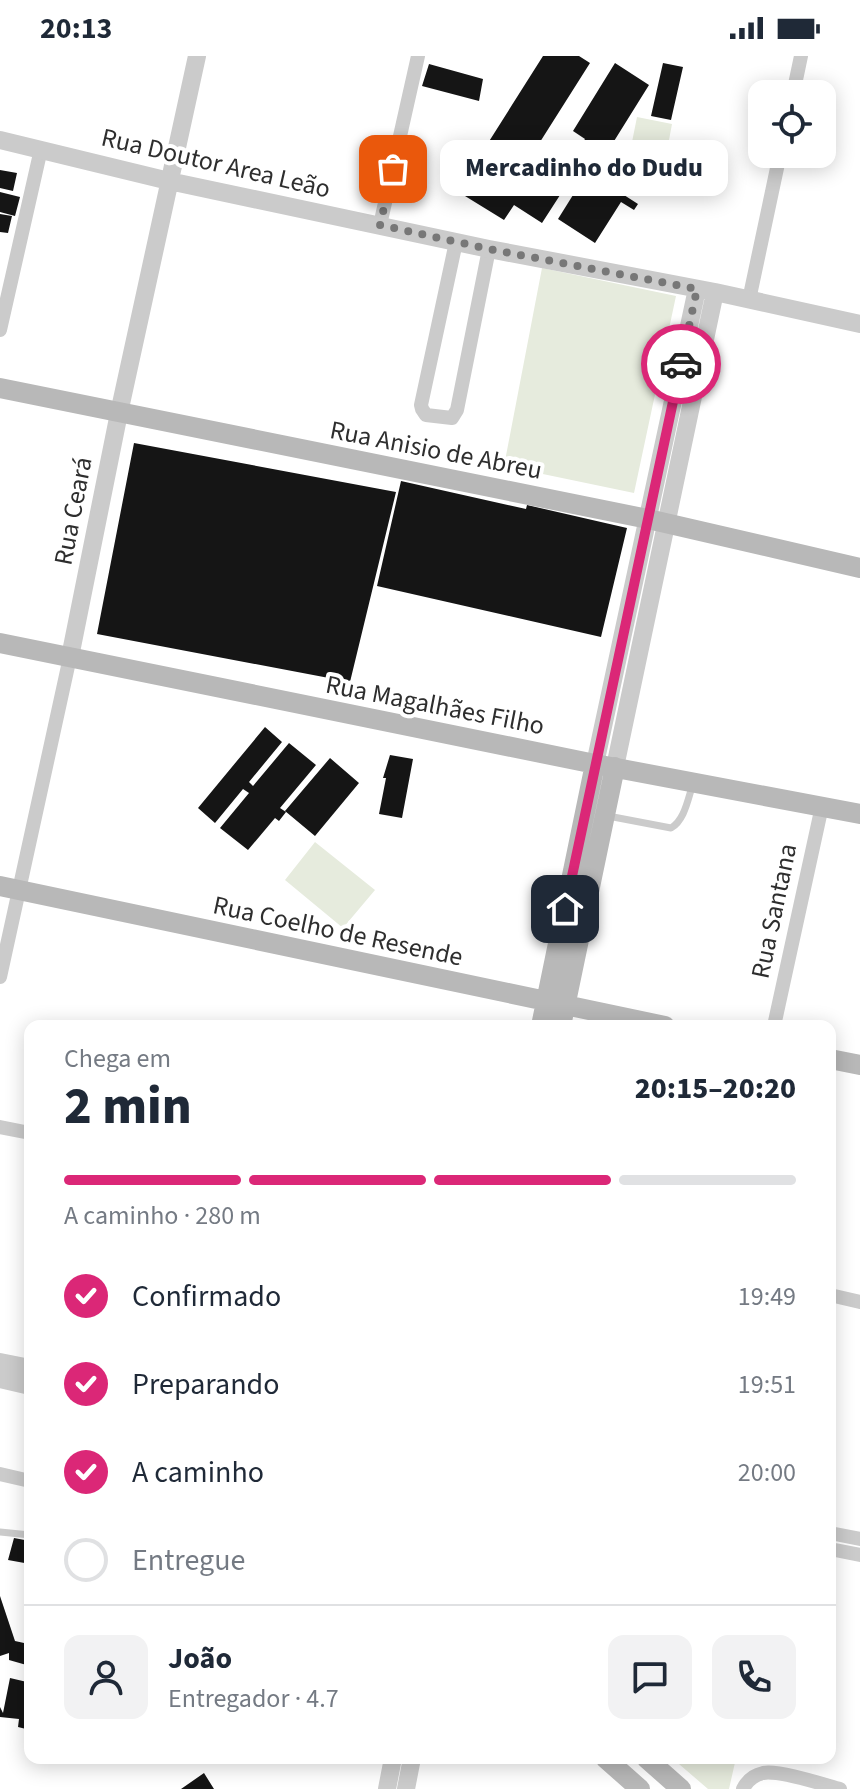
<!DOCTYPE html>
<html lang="pt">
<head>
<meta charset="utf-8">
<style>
  :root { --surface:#fff; --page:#f2f2f3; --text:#1f2937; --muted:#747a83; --line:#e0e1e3; --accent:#db2777 }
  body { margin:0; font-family:"Source Sans 3",sans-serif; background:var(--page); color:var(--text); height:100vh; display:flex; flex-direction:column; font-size:30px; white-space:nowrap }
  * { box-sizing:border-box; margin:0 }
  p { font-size:26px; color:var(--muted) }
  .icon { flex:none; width:44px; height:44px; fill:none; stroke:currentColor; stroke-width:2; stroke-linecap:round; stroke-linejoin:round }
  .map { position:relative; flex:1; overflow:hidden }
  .drawer { position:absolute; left:24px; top:964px; width:812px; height:744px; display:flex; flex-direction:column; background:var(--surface); border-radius:16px; box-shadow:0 4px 20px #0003 }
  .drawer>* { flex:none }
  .tools { position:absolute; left:748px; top:24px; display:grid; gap:16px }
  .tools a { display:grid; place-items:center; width:88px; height:88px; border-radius:16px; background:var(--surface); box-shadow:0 4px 20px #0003; font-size:40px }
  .pin { position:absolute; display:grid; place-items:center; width:68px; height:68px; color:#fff; margin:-34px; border-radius:16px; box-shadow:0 4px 12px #0006 }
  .courier { position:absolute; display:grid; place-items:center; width:80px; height:80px; margin:-40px; border:6px solid #db2777; border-radius:50%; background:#fff; color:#222; box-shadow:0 2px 10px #0007 }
  .bubble { position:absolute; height:56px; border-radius:16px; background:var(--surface); box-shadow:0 4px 20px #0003; font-size:26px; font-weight:800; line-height:56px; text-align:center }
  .head em { font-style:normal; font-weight:800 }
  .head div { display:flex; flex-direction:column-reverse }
  .head { display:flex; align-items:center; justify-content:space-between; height:136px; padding:0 40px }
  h1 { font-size:52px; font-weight:800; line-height:60px }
  .bar { display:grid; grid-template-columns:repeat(4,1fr); gap:12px 8px; align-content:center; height:96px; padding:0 40px }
  .bar i { height:10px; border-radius:6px; background:var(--line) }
  .bar .current { background:var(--accent) }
  .bar p { grid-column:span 4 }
  .line { display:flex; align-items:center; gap:20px; padding:0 40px; border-top:2px solid var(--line) }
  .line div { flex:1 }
  .round { display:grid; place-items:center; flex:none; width:84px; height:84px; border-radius:16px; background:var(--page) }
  ol { padding:0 40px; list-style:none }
  li { display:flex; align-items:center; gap:24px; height:88px }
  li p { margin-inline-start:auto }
  li .icon { padding:8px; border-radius:50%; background:var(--accent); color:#fff; stroke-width:4 }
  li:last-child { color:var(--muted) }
  li i { width:44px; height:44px; border:4px solid var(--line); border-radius:50% }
  .status { display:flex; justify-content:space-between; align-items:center; height:56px; padding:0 40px; background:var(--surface); direction:ltr }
  .status svg { height:22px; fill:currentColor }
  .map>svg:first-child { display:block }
</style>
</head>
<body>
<div class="status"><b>20:13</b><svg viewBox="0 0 49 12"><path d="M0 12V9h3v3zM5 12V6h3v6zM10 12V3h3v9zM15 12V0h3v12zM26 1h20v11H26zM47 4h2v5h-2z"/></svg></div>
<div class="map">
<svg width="860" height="1733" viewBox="0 0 860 1733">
  <rect width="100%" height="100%" fill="#fff"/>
  <!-- green -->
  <path fill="#e6ebdd" d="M 637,61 L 672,68 L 660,132 L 624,126 Z
    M 542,212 L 676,240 L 634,437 L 504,410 Z
    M 315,786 L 375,834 L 343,872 L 285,824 Z
    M 672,1702 L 736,1702 L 729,1733 L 708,1733 Z"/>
  <!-- building -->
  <path fill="#151515" d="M 543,0 L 579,0 L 590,7 L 540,86 L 570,105 L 585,83 L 573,75 L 615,7 L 649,29 L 606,98 L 592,89 L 578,111 L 588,117 L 594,107 L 630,130 L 624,139 L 638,148 L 634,154 L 621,146 L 595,187 L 558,163 L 583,123 L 535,93 L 523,112 L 562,136 L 542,167 L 514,149 L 504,164 L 465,140 L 476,121 L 469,117 Z
    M 663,7 L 683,11 L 671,64 L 651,60 Z
    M 429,8 L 483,23 L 479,45 L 422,30 Z
    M 0,114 L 17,117 L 13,135 L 0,132 Z
    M 0,136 L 20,141 L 15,160 L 0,156 Z
    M 0,158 L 12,160 L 8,177 L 0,176 Z
    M 134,387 L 396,436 L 350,626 L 97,578 Z
    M 401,425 L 526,453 L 527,449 L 627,472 L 601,581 L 377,530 Z
    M 265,671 L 282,686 L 249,726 L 253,730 L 289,687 L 316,709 L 280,752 L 286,756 L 279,765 L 275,762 L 248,794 L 220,772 L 249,737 L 243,733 L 215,767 L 198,752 Z
    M 390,699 L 413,703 L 402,762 L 379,758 L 386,722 L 383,722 Z
    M 330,702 L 359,727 L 315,780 L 285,755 Z
    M 14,1482 L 30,1485 L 30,1508 L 8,1504 Z
    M 0,1540 L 15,1585 L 24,1587 L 27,1574 L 30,1574 L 30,1610 L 9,1604 L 9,1597 L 0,1600 Z
    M 29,1619 L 30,1619 L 30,1674 L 18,1671 L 19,1663 L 0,1661 L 0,1651 L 3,1657 L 10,1622 L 27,1626 Z
    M 204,1717 L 214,1733 L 181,1733 Z"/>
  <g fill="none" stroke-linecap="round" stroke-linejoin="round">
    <!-- service -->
    <path stroke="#cbcbcb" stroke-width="7" d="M 608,760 L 671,772 C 685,764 688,742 693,728
      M 0,1476 L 30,1479"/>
    <!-- minor -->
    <path stroke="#cbcbcb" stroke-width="14" d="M 793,38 L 801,0
      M 380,169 L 418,0
      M 456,186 L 421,349 L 422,353 L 426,359 L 452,362 L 457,354 L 489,193
      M 749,244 L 780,98
      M 0,274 L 41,93
      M 0,921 L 70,601
      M 774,970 L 822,750
      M 0,1071 L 30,1077
      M 830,1239 L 860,1246
      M 0,1418 L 30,1425
      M 830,1477 L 860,1483
      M 830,1493 L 860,1499
      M 743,1733 C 747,1725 753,1719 763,1717 C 780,1714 822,1728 840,1733"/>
    <!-- tertiary -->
    <path stroke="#cbcbcb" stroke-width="18" d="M 0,84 L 169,125 L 489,193 L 715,236 L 860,268
      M 70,601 L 119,357 L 197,0
      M 595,708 L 697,233
      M 615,711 L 715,236
      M 0,1306 L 30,1312
      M 0,1323 L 30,1330
      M 387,1733 L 393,1702
      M 406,1733 L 412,1702"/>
    <!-- secondary -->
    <path stroke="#b8b8b8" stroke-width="20" d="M 0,332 L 648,463 L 860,512
      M 0,587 L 595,708 L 860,758
      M 0,830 L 665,970
      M 541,970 L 595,708
      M 561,970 L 615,711
      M 830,1003 L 860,1009
      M 605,1702 L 640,1733
      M 646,1702 L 681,1733"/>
  </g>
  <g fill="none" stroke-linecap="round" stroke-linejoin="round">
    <!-- done -->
    <path stroke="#777" stroke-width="8" stroke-dasharray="0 14.4" d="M 393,113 L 380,169 L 489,193 L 697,233 L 681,308"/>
    <!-- route -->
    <path stroke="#db2777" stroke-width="10" d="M 565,853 L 681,308"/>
  </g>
  <g text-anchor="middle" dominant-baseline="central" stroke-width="8" stroke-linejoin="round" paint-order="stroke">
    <!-- street labels -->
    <g font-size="26" fill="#2e2e2e" stroke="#fff">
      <text transform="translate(216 107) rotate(13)">Rua Doutor Area Leão</text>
      <text transform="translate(436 394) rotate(11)">Rua Anisio de Abreu</text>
      <text transform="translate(73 455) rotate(-79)">Rua Ceará</text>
      <text transform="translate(435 649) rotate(11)">Rua Magalhães Filho</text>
      <text transform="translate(774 855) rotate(-78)">Rua Santana</text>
      <text transform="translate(338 875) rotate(12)">Rua Coelho de Resende</text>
    </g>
  </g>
</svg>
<div class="tools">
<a><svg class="icon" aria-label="locate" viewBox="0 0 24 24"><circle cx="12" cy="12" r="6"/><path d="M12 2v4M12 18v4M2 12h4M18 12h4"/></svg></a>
</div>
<div class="pin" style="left:393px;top:113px;background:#ea580c"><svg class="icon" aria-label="bag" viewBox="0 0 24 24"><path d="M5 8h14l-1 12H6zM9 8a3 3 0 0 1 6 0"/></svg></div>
<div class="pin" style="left:565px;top:853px;background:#1f2937"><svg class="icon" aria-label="home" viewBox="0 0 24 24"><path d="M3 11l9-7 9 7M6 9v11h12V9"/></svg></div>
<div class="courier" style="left:681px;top:308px"><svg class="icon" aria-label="car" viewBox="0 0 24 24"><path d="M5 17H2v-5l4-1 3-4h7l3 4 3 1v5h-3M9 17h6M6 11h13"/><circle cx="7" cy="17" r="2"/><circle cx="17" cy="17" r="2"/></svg></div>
<div class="bubble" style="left:440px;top:84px;width:288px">Mercadinho do Dudu</div>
<section class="drawer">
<div class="head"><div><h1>2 min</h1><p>Chega em</p></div><em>20:15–20:20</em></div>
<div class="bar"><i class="current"></i><i class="current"></i><i class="current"></i><i></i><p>A caminho · 280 m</p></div>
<ol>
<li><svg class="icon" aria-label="check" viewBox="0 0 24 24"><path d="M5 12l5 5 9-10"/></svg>Confirmado<p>19:49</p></li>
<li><svg class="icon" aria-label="check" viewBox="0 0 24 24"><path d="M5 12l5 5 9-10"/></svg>Preparando<p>19:51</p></li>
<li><svg class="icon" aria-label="check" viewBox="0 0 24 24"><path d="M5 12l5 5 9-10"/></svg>A caminho<p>20:00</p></li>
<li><i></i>Entregue</li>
</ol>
<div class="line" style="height:144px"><a class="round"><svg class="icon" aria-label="person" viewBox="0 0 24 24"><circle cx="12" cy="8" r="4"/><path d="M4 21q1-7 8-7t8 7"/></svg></a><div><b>João</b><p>Entregador · 4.7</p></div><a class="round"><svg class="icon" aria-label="chat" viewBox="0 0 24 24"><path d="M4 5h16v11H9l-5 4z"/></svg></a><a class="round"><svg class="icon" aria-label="phone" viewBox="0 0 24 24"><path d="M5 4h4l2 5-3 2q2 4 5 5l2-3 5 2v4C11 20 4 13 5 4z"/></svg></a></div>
</section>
</div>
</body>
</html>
